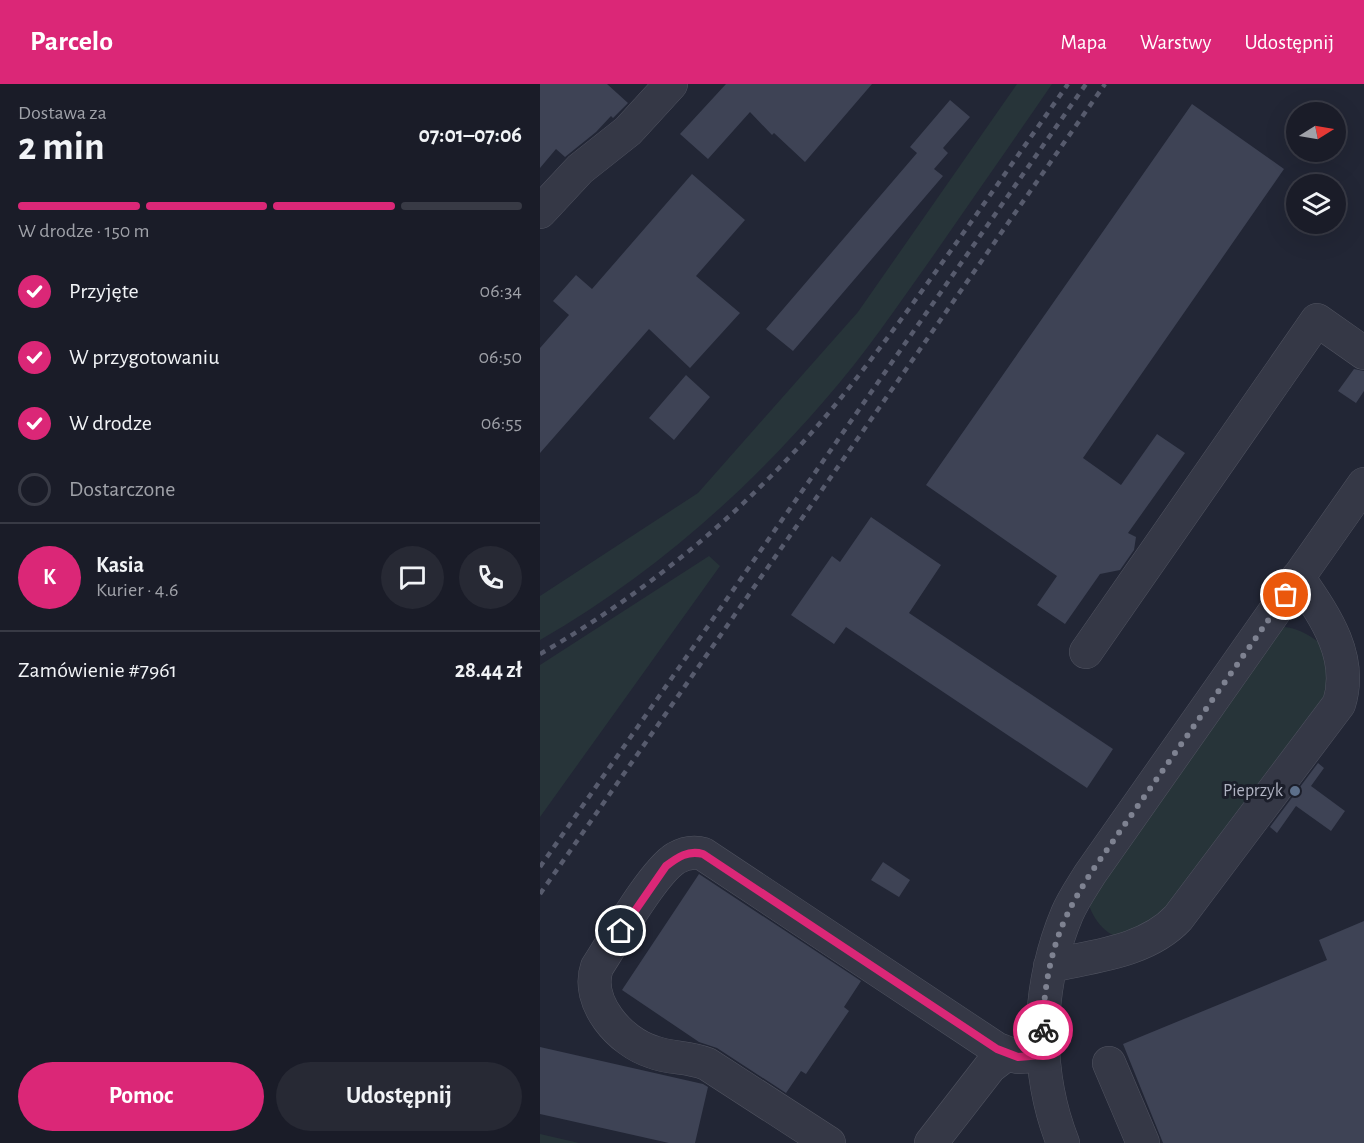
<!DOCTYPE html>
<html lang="pl">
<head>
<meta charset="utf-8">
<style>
  :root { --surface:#1a1c28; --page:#272934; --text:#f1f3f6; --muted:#9fa1a8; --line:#383a45; --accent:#db2777 }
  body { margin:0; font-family:"Alegreya Sans",sans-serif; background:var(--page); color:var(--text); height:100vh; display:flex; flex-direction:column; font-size:22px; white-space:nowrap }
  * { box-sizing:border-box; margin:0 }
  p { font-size:20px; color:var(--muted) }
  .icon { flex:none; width:33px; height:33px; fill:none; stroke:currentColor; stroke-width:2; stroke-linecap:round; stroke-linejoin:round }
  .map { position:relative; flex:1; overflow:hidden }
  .drawer { display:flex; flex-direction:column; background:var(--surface); width:540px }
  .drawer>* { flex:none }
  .needle { width:39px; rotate:79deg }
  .buttons { position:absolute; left:746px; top:18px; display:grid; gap:12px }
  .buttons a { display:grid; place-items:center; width:60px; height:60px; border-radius:50%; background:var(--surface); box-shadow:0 6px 24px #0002,0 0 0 2px var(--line); font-size:30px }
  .pin { position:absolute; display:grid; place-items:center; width:51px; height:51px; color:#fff; margin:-26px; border:3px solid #fff; border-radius:50%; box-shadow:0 2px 6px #0007 }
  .courier { position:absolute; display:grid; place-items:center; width:60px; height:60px; margin:-30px; border:4px solid #db2777; border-radius:50%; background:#fff; color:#222; box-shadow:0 2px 8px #0007 }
  .headline em { font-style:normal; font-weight:700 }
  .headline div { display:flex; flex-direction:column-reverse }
  .headline { display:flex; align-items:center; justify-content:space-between; height:102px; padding:0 18px }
  h1 { font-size:39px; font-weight:700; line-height:45px }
  .bar { display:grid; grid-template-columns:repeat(4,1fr); gap:9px 6px; align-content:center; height:72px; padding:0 18px }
  .bar i { height:8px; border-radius:4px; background:var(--line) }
  .bar .current { background:var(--accent) }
  .bar p { grid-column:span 4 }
  .line { display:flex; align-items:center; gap:15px; padding:0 18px; border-top:2px solid var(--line) }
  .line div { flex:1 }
  .round { display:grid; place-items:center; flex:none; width:63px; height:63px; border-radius:32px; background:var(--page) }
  ol { padding:0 18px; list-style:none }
  li { display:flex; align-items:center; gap:18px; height:66px }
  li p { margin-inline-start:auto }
  li .icon { padding:6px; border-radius:50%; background:var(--accent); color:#fff; stroke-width:4 }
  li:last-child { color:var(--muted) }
  li i { width:33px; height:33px; border:3px solid var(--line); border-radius:50% }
  .primary-button { display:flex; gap:12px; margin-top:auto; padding:12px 18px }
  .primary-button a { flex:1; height:69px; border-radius:36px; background:var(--accent); color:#fff; font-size:24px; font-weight:700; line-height:69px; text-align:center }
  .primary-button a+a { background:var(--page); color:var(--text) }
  header { display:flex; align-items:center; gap:36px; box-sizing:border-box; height:84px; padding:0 30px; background:var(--accent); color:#fff }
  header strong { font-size:28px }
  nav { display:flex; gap:33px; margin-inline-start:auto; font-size:21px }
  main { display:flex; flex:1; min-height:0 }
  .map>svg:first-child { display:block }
</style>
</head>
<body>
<header>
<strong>Parcelo</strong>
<nav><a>Mapa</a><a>Warstwy</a><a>Udostępnij</a></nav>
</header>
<main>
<section class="drawer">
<div class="headline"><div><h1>2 min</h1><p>Dostawa za</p></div><em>07:01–07:06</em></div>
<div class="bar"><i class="current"></i><i class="current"></i><i class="current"></i><i></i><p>W drodze · 150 m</p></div>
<ol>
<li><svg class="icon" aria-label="check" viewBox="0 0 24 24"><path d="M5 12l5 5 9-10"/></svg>Przyjęte<p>06:34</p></li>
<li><svg class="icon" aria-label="check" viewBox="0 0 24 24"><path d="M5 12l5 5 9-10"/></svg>W przygotowaniu<p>06:50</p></li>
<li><svg class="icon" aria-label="check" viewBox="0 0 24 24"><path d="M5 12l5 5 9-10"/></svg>W drodze<p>06:55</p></li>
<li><i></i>Dostarczone</li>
</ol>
<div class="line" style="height:108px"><b class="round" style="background:var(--accent);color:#fff">K</b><div><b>Kasia</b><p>Kurier · 4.6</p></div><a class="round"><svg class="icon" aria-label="chat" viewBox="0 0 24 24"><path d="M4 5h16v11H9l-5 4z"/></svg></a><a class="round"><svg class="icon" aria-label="phone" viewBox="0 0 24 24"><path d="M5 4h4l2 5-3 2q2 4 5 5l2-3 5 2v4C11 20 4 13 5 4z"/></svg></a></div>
<div class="line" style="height:78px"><div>Zamówienie #7961</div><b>28.44 zł</b></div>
<div class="primary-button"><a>Pomoc</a><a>Udostępnij</a></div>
</section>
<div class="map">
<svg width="824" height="1059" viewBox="0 0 824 1059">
  <rect width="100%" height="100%" fill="#222635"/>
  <!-- green -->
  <path fill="#273439" d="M 477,0 L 512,0 C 473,57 433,114 393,172 C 358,221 324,272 284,317 C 202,412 108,494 0,556 L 0,512 L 158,409 L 318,228 Z
    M 169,472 L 180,482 L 0,733 L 0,581 Z
    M 744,543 C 760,544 772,553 785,563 L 788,611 L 623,836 L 576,853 C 554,842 549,823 543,802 Z
    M 0,1050 L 39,1059 L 0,1059 Z"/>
  <!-- building -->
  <path fill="#3e4355" d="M 0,0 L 67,0 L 88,19 L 73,34 L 71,32 L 56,48 L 25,73 L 16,65 L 0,84 Z
    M 186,0 L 332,0 L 265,78 L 234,49 L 232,51 L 210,28 L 168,75 L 140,50 Z
    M 410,16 L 430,33 L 403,64 L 408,69 L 394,85 L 403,92 L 253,267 L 226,245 L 377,69 L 370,63 Z
    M 652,20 L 744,85 L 543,374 L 581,401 L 617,350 L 645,369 L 588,449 L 596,453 L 594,466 L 580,486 L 560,490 L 525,540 L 497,521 L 517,492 L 386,401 Z
    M 152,90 L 205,136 L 156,192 L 200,229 L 150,284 L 109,245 L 0,369 L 0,264 L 29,231 L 13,217 L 36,191 L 52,205 Z
    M 814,285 L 824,287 L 824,307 L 816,319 L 798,307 Z
    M 146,291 L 170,313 L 134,356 L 109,334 Z
    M 331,433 L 401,481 L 369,529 L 573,665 L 547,704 L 306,543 L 294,560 L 251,531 L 292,472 L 300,478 Z
    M 778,679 L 784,684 L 771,702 L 805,727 L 791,747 L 756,722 L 737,749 L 730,743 Z
    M 343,778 L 370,796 L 359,813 L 331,796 Z
    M 159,790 L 321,897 L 304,923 L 309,927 L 266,990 L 261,987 L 246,1009 L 177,964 L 159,958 L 82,906 Z
    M 824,837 L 824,1059 L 623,1059 L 583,960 L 787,876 L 779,856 Z
    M 0,963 L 163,1000 L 168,1003 L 155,1059 L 129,1059 L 0,1030 Z"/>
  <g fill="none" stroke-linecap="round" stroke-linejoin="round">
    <defs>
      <path id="minor" d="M 0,128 L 40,85 L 88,47 L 131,0
        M 546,568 L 777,236 L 824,269
        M 510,882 C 553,872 606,868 638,834 L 799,620 C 814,572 784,531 758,493
        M 569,979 L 603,1059
        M 289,1059 L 167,980 C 147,972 131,975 113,968 C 80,958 45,918 57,883 C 74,857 113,788 136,774 C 145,769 153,767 163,770 L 457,965 L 478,973 L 502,971
        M 391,1059 L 450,983 L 467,970
        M 523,1059 C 494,986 497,902 527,830 C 533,816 542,803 550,790 L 824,400"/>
    </defs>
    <!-- minor casing -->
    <use href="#minor" stroke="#505360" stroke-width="34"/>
    <!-- minor -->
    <use href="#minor" stroke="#353846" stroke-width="33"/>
    <!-- rail -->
    <path stroke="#575b6d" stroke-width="4.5" stroke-dasharray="6 6" stroke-linecap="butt" d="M 0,570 C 94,516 181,447 255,367 C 297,322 334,272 371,222 C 424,149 476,74 528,0
      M 0,783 L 546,0
      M 0,810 L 565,0"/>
  </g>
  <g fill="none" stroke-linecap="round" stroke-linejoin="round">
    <!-- done -->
    <path stroke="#7e8291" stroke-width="6" stroke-dasharray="0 10.8" d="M 503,946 C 503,907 511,862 529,827 C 535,814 543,802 550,790 L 746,511"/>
    <!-- route -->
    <path stroke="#db2777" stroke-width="8" d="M 81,847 L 126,782 C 138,773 148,766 163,770 L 457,965 L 478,973 L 502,971 L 503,946"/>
  </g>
  <!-- markers -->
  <circle fill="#5c6f8a" stroke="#1b1e2a" stroke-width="2" cx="755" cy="707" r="6"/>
  <g text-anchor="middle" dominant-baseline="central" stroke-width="6" stroke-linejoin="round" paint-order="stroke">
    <!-- poi labels -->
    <g font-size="18" fill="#b0b3c2" stroke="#1b1e2a" text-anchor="end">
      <text x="743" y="707">Pieprzyk</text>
    </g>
  </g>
</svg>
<div class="buttons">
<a><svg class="needle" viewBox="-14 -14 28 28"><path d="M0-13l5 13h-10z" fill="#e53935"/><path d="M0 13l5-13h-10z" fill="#9fa1a8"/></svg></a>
<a><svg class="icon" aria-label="layers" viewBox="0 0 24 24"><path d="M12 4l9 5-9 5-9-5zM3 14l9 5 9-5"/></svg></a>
</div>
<div class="pin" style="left:746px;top:511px;background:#ea580c"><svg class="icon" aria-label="bag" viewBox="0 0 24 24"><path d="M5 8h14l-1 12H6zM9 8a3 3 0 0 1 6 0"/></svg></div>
<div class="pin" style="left:81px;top:847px;background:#1f2937"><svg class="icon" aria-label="home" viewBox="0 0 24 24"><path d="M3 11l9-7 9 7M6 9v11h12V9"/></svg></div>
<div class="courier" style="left:503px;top:946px"><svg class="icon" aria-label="bike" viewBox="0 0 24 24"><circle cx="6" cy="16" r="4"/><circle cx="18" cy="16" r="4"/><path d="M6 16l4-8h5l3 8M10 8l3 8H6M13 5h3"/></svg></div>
</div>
</main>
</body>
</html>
